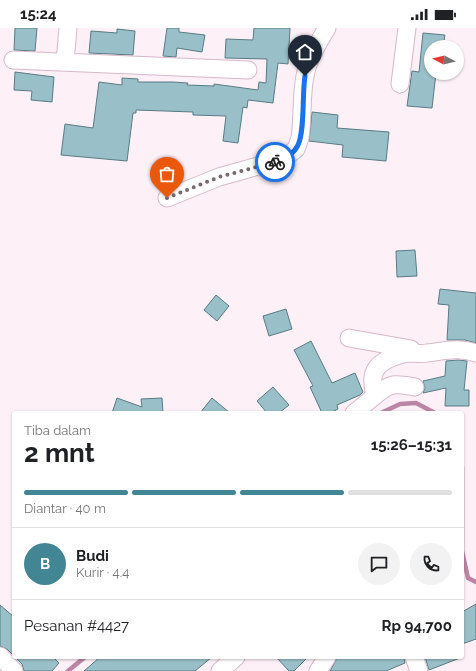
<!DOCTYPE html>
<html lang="id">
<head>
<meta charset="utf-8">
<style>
  :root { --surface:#fff; --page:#f2f2f2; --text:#202124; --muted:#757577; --line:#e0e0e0; --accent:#428595 }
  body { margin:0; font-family:Raleway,sans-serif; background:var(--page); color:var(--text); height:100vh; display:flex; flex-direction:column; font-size:15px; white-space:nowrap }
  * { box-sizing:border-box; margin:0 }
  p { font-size:13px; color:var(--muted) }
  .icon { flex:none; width:22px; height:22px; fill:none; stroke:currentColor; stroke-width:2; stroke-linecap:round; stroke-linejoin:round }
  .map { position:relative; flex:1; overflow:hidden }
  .sheet { position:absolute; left:12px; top:383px; width:452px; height:248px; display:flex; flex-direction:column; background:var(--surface); border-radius:4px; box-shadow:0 1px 3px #0004 }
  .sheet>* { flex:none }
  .needle { width:26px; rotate:277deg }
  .buttons { position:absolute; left:424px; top:12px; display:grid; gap:8px }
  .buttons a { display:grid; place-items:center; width:40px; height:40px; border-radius:50%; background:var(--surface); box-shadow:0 1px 3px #0004; font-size:20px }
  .pin { position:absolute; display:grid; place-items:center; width:34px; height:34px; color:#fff; margin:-41px -17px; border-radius:50% 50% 50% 0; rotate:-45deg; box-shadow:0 0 4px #0007 }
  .pin .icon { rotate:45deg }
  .courier { position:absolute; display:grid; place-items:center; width:40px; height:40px; margin:-20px; border:3px solid #1a73e8; border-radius:50%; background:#fff; color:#222; box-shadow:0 1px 5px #0007 }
  .summary em { font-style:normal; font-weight:700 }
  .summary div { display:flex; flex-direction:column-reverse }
  .summary { display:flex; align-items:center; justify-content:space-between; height:68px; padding:0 12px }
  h1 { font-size:26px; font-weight:700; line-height:30px }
  .bar { display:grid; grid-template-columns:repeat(4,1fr); gap:6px 4px; align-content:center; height:48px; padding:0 12px }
  .bar i { height:5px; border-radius:3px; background:var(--line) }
  .bar .active { background:var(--accent) }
  .bar p { grid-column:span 4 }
  .line { display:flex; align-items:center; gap:10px; padding:0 12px; border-top:1px solid var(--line) }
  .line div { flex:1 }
  .round { display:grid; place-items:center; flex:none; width:42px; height:42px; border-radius:21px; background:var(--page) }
  .status { display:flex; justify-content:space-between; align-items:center; height:28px; padding:0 20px; background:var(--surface); direction:ltr }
  .status svg { height:11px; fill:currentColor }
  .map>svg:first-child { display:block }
</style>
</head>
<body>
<div class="status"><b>15:24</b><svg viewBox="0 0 49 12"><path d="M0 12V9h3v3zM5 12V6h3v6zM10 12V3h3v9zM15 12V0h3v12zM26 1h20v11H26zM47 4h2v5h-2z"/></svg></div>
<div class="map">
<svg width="476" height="643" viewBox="0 0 476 643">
  <rect width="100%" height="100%" fill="#fef0f7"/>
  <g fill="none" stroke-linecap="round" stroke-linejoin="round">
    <!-- stream -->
    <path stroke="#bb86a5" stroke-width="4.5" d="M 381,385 L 400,376 L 416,375 L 435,385
      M 462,439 L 462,523 L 468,550 L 476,554
      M 68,643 L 85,629"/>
  </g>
  <!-- building -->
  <path fill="#99bfc8" stroke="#587b84" d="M 15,0 L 37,0 L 35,23 L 14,22 Z
    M 167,0 L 179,0 L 179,4 L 205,7 L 202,24 L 177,20 L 176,29 L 163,28 Z
    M 254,0 L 290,0 L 288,36 L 278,35 L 273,75 L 248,72 L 247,80 L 243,79 L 238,115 L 223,113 L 226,88 L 193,87 L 193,84 L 136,82 L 136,85 L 133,85 L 127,133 L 61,127 L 65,96 L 93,100 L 99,54 L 122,57 L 122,50 L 138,51 L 138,54 L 173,54 L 188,55 L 187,57 L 214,58 L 214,56 L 258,62 L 259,54 L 266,55 L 267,31 L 225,30 L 226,11 L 253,12 Z
    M 117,1 L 135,3 L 133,27 L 89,25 L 91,3 L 117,5 Z
    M 423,5 L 445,7 L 443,19 L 431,19 L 431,45 L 436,45 L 432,80 L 407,78 L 412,43 L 419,44 Z
    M 15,44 L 54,49 L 52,74 L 31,72 L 32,63 L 14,62 Z
    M 312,84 L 338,87 L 337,100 L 389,104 L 386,133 L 342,129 L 343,117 L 309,113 Z
    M 415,222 L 417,248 L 397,249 L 396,223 Z
    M 440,261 L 476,265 L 476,315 L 465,312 L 447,312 L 449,277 L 438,276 Z
    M 216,267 L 229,278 L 217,293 L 204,282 Z
    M 286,281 L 292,301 L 269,308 L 263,288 Z
    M 311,313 L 332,355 L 355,345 L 363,364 L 360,367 L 337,377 L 338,381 L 330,385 L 322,385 L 310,359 L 313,358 L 294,322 Z
    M 458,332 L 467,333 L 464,362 L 469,362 L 469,378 L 445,378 L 446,360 L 423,365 L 425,360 L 423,353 L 445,348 L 446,333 Z
    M 273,359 L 289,377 L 279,385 L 267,385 L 257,373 Z
    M 117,370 L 142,379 L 141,371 L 162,370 L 163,385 L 112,385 Z
    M 212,370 L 230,385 L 200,385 Z
    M 476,576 L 476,611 L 462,616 L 462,584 Z
    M 0,577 L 14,589 L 14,628 L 7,621 L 0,618 Z
    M 15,629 L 53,629 L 59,635 L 52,643 L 24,643 L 22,636 Z
    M 100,629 L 212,629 L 195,643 L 84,643 Z
    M 276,629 L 308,629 L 294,643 L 289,643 Z
    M 337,629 L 404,629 L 405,635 L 386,643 L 330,643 L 335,634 Z
    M 425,629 L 460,629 L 460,630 L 429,642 Z"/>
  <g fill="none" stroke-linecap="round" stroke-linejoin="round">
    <defs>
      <path id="minor" d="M 13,32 L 248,42
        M 65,34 L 68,0
        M 400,56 L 407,0
        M 167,170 L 219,149 L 283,131 L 296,121 L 300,110 C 303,90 301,68 305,48 C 308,31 318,15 327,0
        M 349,310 L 411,321
        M 375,368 C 374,362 372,356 373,350 C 374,334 395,327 408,325 C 415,325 421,326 427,325 C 444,323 460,319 476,325
        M 354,385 C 364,378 382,359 393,357 C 400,356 408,358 415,359
        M 0,628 L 14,643
        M 414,629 L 419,643
        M 220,643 L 236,629
        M 318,643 L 327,629"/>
    </defs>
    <!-- minor casing -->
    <use href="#minor" stroke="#d7b8c9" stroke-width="19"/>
    <!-- minor -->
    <use href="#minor" stroke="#fff" stroke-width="17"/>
  </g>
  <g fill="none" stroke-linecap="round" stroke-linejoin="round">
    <!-- done -->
    <path stroke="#776a71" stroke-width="4" stroke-dasharray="0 7.2" d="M 167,170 L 219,149 L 275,134"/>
    <!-- route -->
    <path stroke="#1a73e8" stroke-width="5" d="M 275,134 C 284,131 294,126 298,117 C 305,102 302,66 305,48"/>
  </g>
</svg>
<div class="buttons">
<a><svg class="needle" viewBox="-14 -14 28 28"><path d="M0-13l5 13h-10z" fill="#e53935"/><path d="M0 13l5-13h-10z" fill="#757577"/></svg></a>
</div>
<div class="pin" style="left:167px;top:170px;background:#ea580c"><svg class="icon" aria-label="bag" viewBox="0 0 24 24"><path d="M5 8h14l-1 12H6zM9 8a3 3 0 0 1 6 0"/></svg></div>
<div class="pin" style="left:305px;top:48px;background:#1f2937"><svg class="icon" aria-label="home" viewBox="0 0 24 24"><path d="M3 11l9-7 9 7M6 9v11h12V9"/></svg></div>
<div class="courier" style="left:275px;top:134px"><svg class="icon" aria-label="bike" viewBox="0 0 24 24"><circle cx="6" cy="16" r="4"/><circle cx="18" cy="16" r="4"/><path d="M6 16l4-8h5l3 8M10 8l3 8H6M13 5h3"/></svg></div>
<section class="sheet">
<div class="summary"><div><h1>2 mnt</h1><p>Tiba dalam</p></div><em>15:26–15:31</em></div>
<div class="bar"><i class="active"></i><i class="active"></i><i class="active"></i><i></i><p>Diantar · 40 m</p></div>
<div class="line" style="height:72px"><b class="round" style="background:var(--accent);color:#fff">B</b><div><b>Budi</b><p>Kurir · 4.4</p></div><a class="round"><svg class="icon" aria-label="chat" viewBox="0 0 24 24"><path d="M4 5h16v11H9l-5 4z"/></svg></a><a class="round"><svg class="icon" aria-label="phone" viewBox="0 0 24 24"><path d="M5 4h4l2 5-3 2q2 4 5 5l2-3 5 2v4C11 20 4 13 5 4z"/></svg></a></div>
<div class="line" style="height:52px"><div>Pesanan #4427</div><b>Rp 94,700</b></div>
</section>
</div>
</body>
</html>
